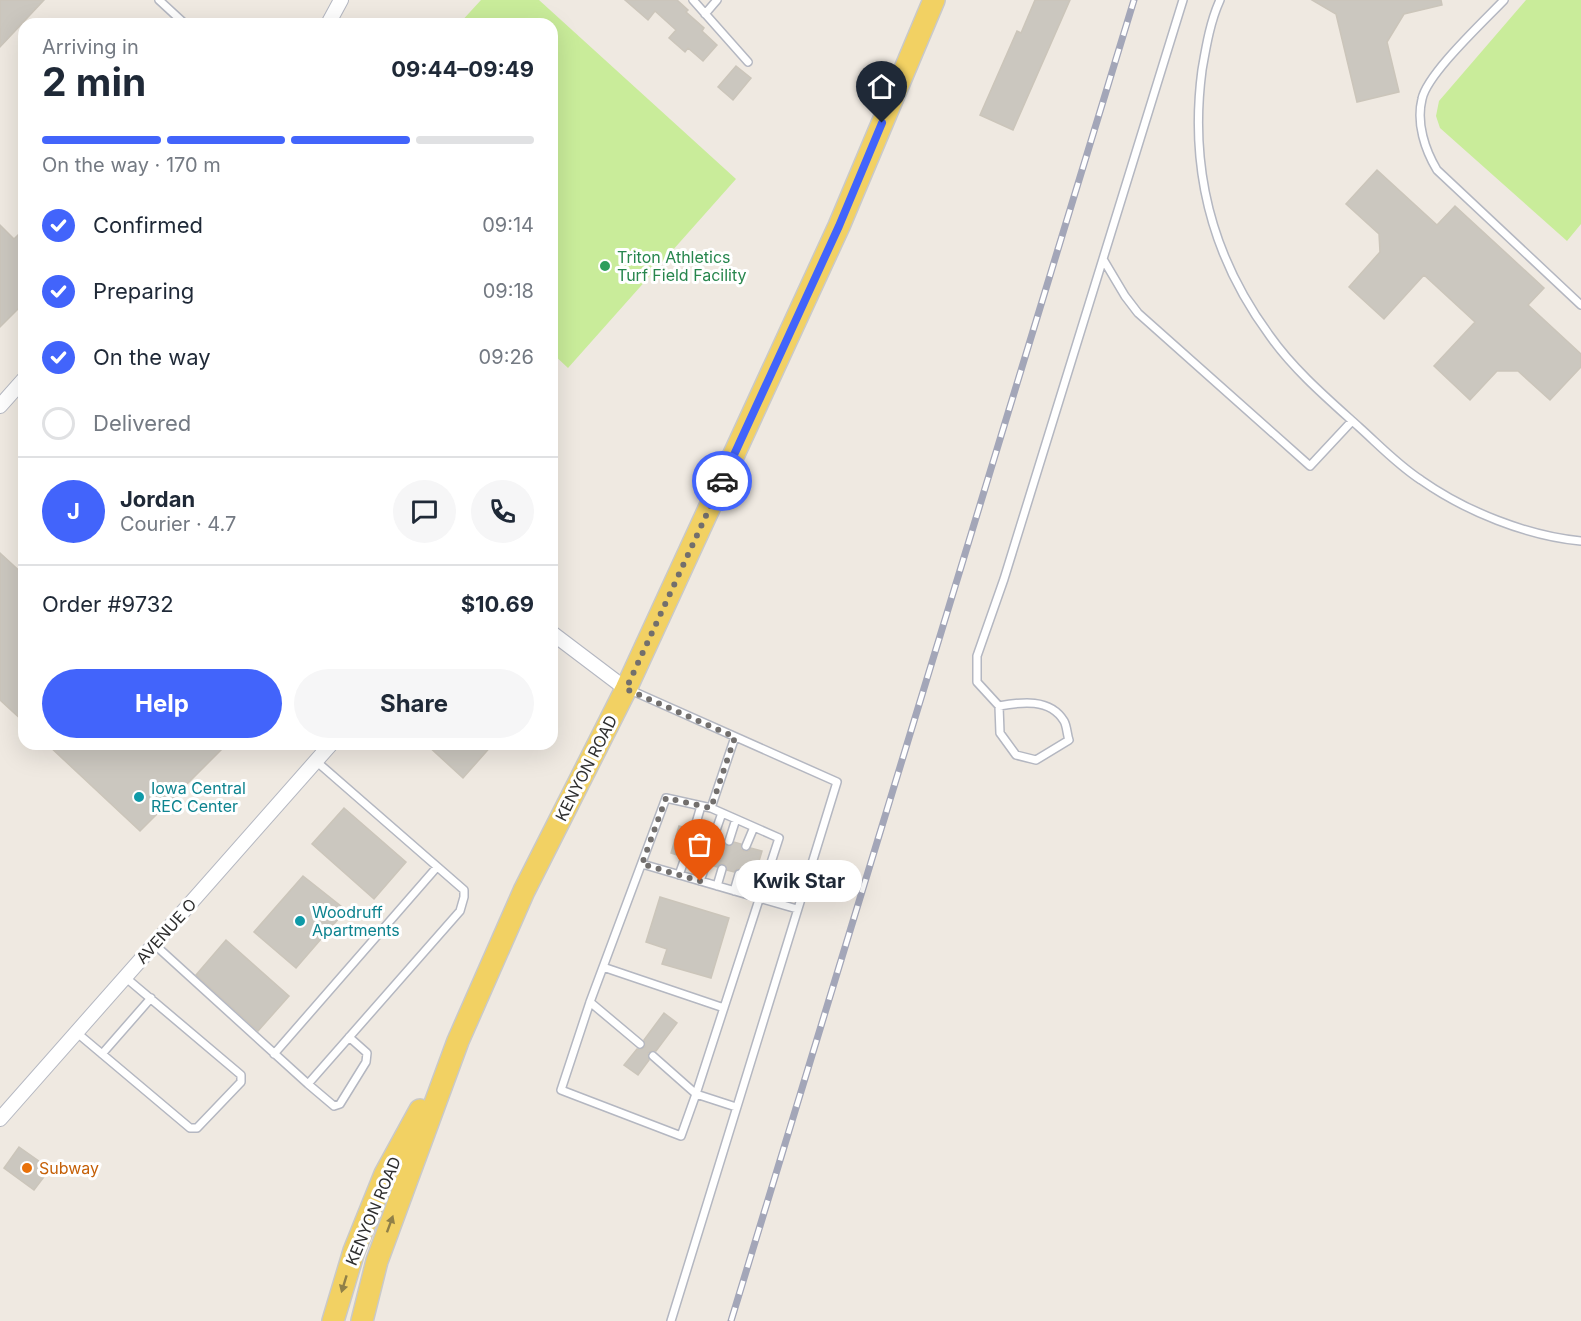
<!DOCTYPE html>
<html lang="en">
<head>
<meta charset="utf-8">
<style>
  :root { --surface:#fff; --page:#f6f6f7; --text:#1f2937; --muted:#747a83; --line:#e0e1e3; --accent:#4264fb }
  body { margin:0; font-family:Inter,sans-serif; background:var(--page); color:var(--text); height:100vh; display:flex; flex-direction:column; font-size:22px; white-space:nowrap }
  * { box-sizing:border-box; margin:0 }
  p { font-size:20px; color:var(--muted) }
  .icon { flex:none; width:33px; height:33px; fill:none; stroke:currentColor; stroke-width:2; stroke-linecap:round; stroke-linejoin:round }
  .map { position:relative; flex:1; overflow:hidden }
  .details { position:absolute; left:18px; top:18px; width:540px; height:732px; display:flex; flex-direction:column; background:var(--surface); border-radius:18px; box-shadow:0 6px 24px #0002 }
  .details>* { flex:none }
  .pin { position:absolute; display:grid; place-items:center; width:51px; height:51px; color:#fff; margin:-62px -26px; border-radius:50% 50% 50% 0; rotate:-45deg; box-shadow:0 0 6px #0007 }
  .pin .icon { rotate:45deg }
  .courier { position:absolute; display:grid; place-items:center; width:60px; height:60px; margin:-30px; border:4px solid #4264fb; border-radius:50%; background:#fff; color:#222; box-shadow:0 2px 8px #0007 }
  .bubble { position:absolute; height:42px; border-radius:21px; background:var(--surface); box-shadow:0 6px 24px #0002; font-size:20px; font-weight:700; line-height:42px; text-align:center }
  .headline em { font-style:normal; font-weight:700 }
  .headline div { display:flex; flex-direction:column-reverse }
  .headline { display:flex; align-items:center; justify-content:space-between; height:102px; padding:0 24px }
  h1 { font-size:39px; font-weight:700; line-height:45px }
  .bar { display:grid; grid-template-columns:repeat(4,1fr); gap:9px 6px; align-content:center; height:72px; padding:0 24px }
  .bar i { height:8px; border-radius:4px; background:var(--line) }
  .bar .selected { background:var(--accent) }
  .bar p { grid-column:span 4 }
  .line { display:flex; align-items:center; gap:15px; padding:0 24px; border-top:2px solid var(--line) }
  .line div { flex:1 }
  .round { display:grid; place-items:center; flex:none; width:63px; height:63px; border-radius:32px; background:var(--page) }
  ol { padding:0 24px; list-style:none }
  li { display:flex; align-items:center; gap:18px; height:66px }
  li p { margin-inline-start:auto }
  li .icon { padding:6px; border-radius:50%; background:var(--accent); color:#fff; stroke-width:4 }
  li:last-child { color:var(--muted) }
  li i { width:33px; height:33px; border:3px solid var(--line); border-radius:50% }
  .button { display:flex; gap:12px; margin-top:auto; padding:12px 24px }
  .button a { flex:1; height:69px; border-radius:36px; background:var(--accent); color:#fff; font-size:24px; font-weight:700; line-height:69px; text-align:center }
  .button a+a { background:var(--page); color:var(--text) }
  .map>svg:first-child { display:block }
</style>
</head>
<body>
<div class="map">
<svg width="1581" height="1321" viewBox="0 0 1581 1321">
  <rect width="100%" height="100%" fill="#efe9e1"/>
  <!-- pitch -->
  <path fill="#c9ec9a" d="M 481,0 L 539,0 L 736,179 L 568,368 L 552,353 L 552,24 L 459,24 Z
    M 1526,0 L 1581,0 L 1581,224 L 1567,241 L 1440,128 L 1436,116 L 1439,101 Z"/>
  <!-- building -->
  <path fill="#cbc7bf" stroke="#cbc5ba" stroke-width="1.5" d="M 0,0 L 44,0 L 0,47 Z
    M 625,0 L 677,0 L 688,10 L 686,12 L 704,28 L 702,31 L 717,45 L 703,61 L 688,48 L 685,52 L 669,38 L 676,30 L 655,11 L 648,20 Z
    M 1035,0 L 1070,0 L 1013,130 L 980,115 L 1017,31 L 1021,33 Z
    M 1312,0 L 1441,0 L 1442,5 L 1404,14 L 1387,42 L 1399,92 L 1357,102 L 1336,14 Z
    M 736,66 L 751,78 L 733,100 L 718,87 Z
    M 1377,170 L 1437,225 L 1455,206 L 1544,288 L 1528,305 L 1581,354 L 1581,367 L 1550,400 L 1518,371 L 1497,371 L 1470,400 L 1434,366 L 1475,322 L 1424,275 L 1384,319 L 1349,287 L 1380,252 L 1379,234 L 1346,204 Z
    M 0,225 L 14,239 L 24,229 L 24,303 L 0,327 Z
    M 0,553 L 24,575 L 24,722 L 0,700 Z
    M 47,744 L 227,744 L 140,831 Z
    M 426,744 L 493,744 L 463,778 Z
    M 344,808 L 406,862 L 374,899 L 312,844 Z
    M 679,826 L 689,829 L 692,835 L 696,835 L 699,832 L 709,835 L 709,839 L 713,841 L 719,838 L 724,839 L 724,844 L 728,846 L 734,842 L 741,844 L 741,849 L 744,851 L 749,851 L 751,848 L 762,851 L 754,878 L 744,875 L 741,869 L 737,869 L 734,872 L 727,870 L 724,864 L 720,864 L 717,867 L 711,865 L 711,861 L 707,859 L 701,862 L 690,859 L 690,855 L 686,853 L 680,856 L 671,853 Z
    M 303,876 L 346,910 L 296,968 L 254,932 Z
    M 660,897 L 729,918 L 711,978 L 662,964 L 667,949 L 646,942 Z
    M 226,940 L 289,996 L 258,1031 L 196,975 Z
    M 664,1013 L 677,1023 L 656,1051 L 652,1051 L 648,1053 L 649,1060 L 638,1075 L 624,1065 L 637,1049 L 641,1049 L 645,1047 L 644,1040 Z
    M 19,1147 L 50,1169 L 34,1190 L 4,1168 Z"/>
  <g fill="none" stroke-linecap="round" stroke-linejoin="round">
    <defs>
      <path id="service" d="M 159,0 L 185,24
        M 693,0 L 748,62
        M 1220,0 C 1210,22 1206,47 1202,70 C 1189,168 1211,256 1270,336 C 1294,370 1328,399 1359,427 C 1379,445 1398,465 1421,480 C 1465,511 1527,536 1581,541
        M 1504,0 C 1484,21 1427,74 1422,99 C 1416,123 1425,150 1437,170 L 1581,305
        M 705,14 L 717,0
        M 1103,259 L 1125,296 L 1138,313 L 1310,466 L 1352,421
        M 628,689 L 837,782 L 671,1321
        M 999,706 C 1021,702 1050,698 1064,721 C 1067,726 1067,735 1069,740 L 1036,760 L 1016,755 L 1000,733 L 999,706 L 977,682 L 977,656 L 1004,579 L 1183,0
        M 735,737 L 711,808 L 779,838 L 696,1094 L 736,1107
        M 694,830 L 701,806
        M 714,836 L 722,813
        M 729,841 L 736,819
        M 746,846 L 754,827
        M 642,864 L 797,909
        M 679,875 L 685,858
        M 700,881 L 706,864
        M 717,886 L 722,869
        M 734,891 L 739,874
        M 154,944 L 308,1084 L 460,911 L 464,897 L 464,890 L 316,761
        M 603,967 L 724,1008
        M 590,1002 L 640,1044
        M 76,1032 L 190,1128 L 197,1128 L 241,1082 L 241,1075 L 125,977
        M 102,1054 L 151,998
        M 274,1054 L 437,867
        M 653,1056 L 696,1094 L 681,1136 L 561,1090 L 590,1002 L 666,798 L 711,808
        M 308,1084 L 334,1106 L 340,1104 L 366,1062 L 367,1053 L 349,1037"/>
      <path id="minor" d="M 328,24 L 341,0
        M 0,406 L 24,379
        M 552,633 L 626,689
        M 0,1119 L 331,744"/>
      <path id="primary" d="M 333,1321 L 354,1251 L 385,1174 L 420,1110
        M 362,1321 L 377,1261 L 458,1041 L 524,891 L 626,689 L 839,226 L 934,0"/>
    </defs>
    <!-- service casing -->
    <use href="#service" stroke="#b4b7c1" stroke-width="10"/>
    <!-- minor casing -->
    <use href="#minor" stroke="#b4b7c1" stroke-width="16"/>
    <!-- primary casing -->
    <use href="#primary" stroke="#c9c9c9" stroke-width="24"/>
    <!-- service -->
    <use href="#service" stroke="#fff" stroke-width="7"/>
    <!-- minor -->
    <use href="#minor" stroke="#fff" stroke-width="14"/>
    <!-- primary -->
    <use href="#primary" stroke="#f2d163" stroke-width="21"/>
    <defs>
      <path id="rail" d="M 731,1321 L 1134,0"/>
    </defs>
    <!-- rail casing -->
    <use href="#rail" stroke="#a3a6b8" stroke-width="7"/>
    <!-- rail -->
    <use href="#rail" stroke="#fff" stroke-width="4.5" stroke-dasharray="14" stroke-linecap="butt"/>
  </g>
  <!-- one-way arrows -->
  <defs><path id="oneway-solid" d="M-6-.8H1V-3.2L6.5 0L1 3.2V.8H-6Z" transform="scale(1.5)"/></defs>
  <g fill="#908048">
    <use href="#oneway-solid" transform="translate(390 1224) rotate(-70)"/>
    <use href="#oneway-solid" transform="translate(344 1284) rotate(107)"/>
  </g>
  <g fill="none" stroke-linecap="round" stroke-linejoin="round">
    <!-- done -->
    <path stroke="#726f6d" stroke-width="6" stroke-dasharray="0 10.8" d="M 700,881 L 642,864 L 666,798 L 711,808 L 735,737 L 626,689 L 722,481"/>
    <!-- route -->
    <path stroke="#4264fb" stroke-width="8" d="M 722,481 L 839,226 L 882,123"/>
  </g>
  <!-- markers -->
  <circle fill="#2e9e5b" stroke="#fff" stroke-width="2" cx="605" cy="266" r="6"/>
  <g fill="#0f9aa8" stroke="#fff" stroke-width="2">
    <circle cx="139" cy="797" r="6"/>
    <circle cx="300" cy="921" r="6"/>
  </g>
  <circle fill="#e8710a" stroke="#fff" stroke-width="2" cx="27" cy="1168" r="6"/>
  <g text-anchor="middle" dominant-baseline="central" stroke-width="6" stroke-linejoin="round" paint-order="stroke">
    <!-- leisure labels -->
    <g font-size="16" fill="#27864d" stroke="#fff" text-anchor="start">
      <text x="617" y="257">Triton Athletics<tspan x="617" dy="18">Turf Field Facility</tspan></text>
    </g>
    <!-- street labels -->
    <g font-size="16" fill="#2e2e2e" stroke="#fff">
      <text transform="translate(586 768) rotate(-63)">KENYON ROAD</text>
      <text transform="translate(166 931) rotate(-48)">AVENUE O</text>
      <text transform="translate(373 1211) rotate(-67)">KENYON ROAD</text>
    </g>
    <!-- culture labels -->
    <g font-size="16" fill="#0d838f" stroke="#fff" text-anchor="start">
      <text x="151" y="788">Iowa Central<tspan x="151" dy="18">REC Center</tspan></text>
      <text x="312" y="912">Woodruff<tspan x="312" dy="18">Apartments</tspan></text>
    </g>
    <!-- food labels -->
    <g font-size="16" fill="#c56008" stroke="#fff" text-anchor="start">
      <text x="39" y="1168">Subway</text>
    </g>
  </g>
</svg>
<div class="pin" style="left:700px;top:881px;background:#ea580c"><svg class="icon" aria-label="bag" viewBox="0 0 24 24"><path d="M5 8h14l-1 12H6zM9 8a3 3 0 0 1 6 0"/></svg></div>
<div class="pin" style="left:882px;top:123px;background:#1f2937"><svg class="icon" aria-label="home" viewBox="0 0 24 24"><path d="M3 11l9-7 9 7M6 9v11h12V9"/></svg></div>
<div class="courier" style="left:722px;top:481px"><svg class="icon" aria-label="car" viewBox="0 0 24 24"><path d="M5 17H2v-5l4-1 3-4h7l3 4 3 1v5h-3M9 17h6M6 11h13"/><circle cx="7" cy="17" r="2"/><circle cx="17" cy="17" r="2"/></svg></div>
<div class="bubble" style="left:736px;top:860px;width:126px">Kwik Star</div>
<section class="details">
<div class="headline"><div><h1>2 min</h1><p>Arriving in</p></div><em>09:44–09:49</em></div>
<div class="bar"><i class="selected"></i><i class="selected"></i><i class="selected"></i><i></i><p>On the way · 170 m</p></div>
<ol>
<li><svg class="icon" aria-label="check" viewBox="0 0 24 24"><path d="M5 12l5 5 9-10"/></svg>Confirmed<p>09:14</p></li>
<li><svg class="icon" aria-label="check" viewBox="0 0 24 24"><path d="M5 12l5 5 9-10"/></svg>Preparing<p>09:18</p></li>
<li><svg class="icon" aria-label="check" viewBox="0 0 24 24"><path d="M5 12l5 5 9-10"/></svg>On the way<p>09:26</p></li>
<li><i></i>Delivered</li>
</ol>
<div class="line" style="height:108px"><b class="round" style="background:var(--accent);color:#fff">J</b><div><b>Jordan</b><p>Courier · 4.7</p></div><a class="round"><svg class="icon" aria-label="chat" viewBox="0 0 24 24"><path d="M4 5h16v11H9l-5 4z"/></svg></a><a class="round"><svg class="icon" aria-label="phone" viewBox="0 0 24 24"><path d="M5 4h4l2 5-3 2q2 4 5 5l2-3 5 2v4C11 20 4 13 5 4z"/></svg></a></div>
<div class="line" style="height:78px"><div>Order #9732</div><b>$10.69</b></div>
<div class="button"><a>Help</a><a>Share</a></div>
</section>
</div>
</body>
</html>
